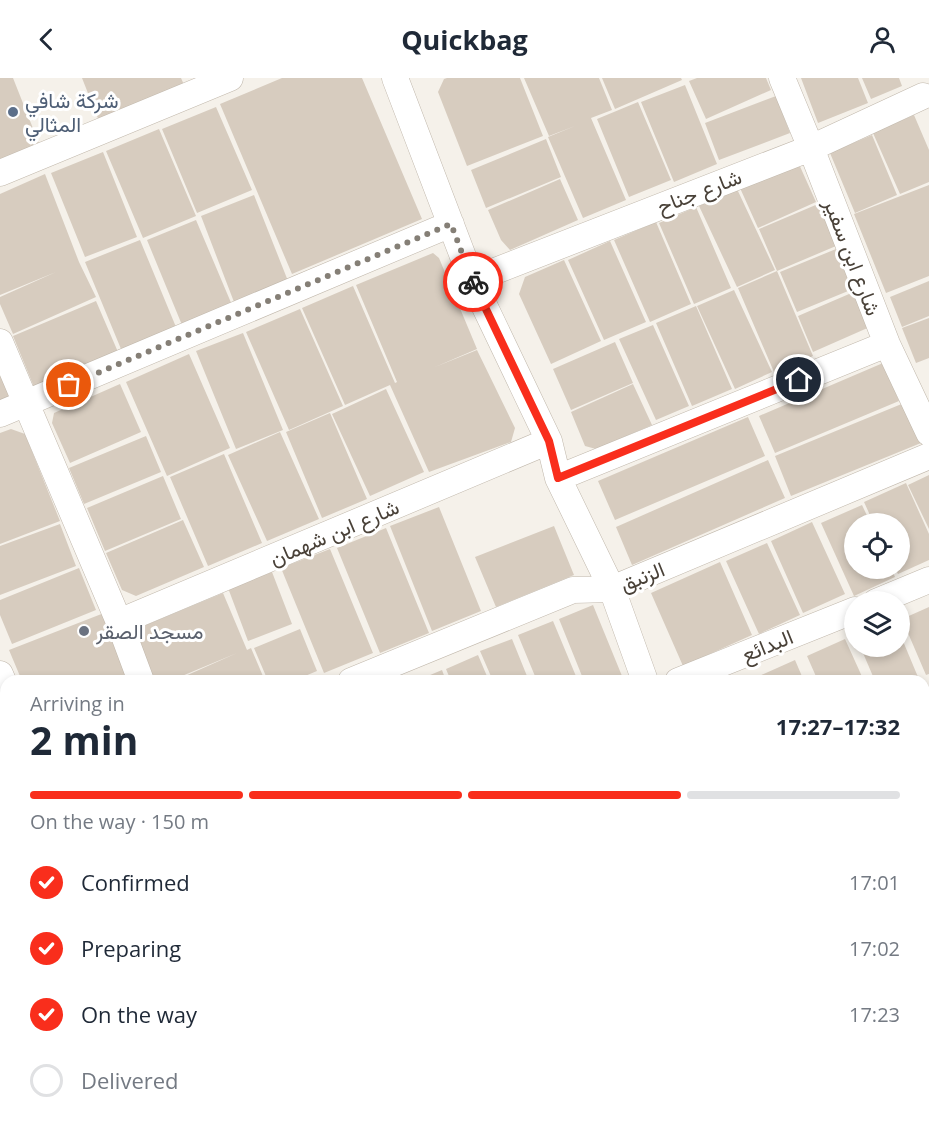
<!DOCTYPE html>
<html lang="en">
<head>
<meta charset="utf-8">
<style>
  :root { --surface:#fff; --page:#f6f6f7; --text:#1f2937; --muted:#747a83; --line:#e0e1e3; --accent:#f92e1c }
  body { margin:0; font-family:"Open Sans",Vazirmatn,sans-serif; background:var(--page); color:var(--text); height:100vh; display:flex; flex-direction:column; font-size:22px; white-space:nowrap }
  * { box-sizing:border-box; margin:0 }
  p { font-size:20px; color:var(--muted) }
  .icon { flex:none; width:33px; height:33px; fill:none; stroke:currentColor; stroke-width:2; stroke-linecap:round; stroke-linejoin:round }
  .map { position:relative; flex:1; overflow:hidden }
  .sheet { position:absolute; left:0px; top:597px; width:930px; height:450px; display:flex; flex-direction:column; background:var(--surface); border-radius:18px 18px 0 0; box-shadow:0 3px 9px #0003 }
  .sheet>* { flex:none }
  .buttons { position:absolute; left:844px; top:435px; display:grid; gap:12px }
  .buttons a { display:grid; place-items:center; width:66px; height:66px; border-radius:50%; background:var(--surface); box-shadow:0 3px 9px #0003; font-size:30px }
  .pin { position:absolute; display:grid; place-items:center; width:51px; height:51px; color:#fff; margin:-26px; border:3px solid #fff; border-radius:50%; box-shadow:0 2px 6px #0007 }
  .courier { position:absolute; display:grid; place-items:center; width:60px; height:60px; margin:-30px; border:4px solid #f92e1c; border-radius:50%; background:#fff; color:#222; box-shadow:0 2px 8px #0007 }
  .summary em { font-style:normal; font-weight:700 }
  .summary div { display:flex; flex-direction:column-reverse }
  .summary { display:flex; align-items:center; justify-content:space-between; height:102px; padding:0 30px }
  h1 { font-size:39px; font-weight:700; line-height:45px }
  .bar { display:grid; grid-template-columns:repeat(4,1fr); gap:9px 6px; align-content:center; height:72px; padding:0 30px }
  .bar i { height:8px; border-radius:4px; background:var(--line) }
  .bar .current { background:var(--accent) }
  .bar p { grid-column:span 4 }
  ol { padding:0 30px; list-style:none }
  li { display:flex; align-items:center; gap:18px; height:66px }
  li p { margin-inline-start:auto }
  li .icon { padding:6px; border-radius:50%; background:var(--accent); color:#fff; stroke-width:4 }
  li:last-child { color:var(--muted) }
  li i { width:33px; height:33px; border:3px solid var(--line); border-radius:50% }
  header { display:flex; justify-content:space-between; align-items:center; height:78px; padding:0 30px; background:var(--surface); font-size:27px; font-weight:700 }
  .map>svg:first-child { display:block }
</style>
</head>
<body>
<header><svg class="icon" aria-label="back" viewBox="0 0 24 24"><path d="M15 5l-7 7 7 7"/></svg>Quickbag<svg class="icon" aria-label="person" viewBox="0 0 24 24"><circle cx="12" cy="8" r="4"/><path d="M4 21q1-7 8-7t8 7"/></svg></header>
<div class="map">
<svg width="929" height="1047" viewBox="0 0 929 1047">
  <rect width="100%" height="100%" fill="#f5f1ea"/>
  <!-- building -->
  <path fill="#d7ccbf" d="M 0,0 L 13,0 L 40,68 L 0,84 Z
    M 82,0 L 181,0 L 185,9 L 99,43 Z
    M 282,0 L 362,0 L 422,141 L 292,196 L 220,26 Z
    M 447,0 L 520,0 L 543,58 L 467,88 L 438,14 L 444,1 Z
    M 524,0 L 599,0 L 612,32 L 591,40 L 626,122 L 583,140 L 548,59 L 575,48 L 549,58 Z
    M 602,0 L 681,0 L 682,2 L 615,31 Z
    M 697,0 L 766,0 L 771,12 L 706,41 L 689,3 Z
    M 801,0 L 858,0 L 868,25 L 818,45 Z
    M 862,0 L 899,0 L 902,8 L 871,21 Z
    M 685,7 L 717,86 L 674,104 L 641,24 Z
    M 776,18 L 790,55 L 719,82 L 705,45 Z
    M 638,24 L 671,102 L 629,119 L 597,41 Z
    M 216,29 L 252,112 L 197,135 L 162,51 Z
    M 914,37 L 929,72 L 929,104 L 900,116 L 873,55 Z
    M 159,51 L 196,138 L 143,160 L 106,73 Z
    M 872,57 L 897,117 L 855,135 L 830,75 Z
    M 546,61 L 561,99 L 486,130 L 471,92 Z
    M 103,74 L 137,159 L 85,179 L 51,95 Z
    M 798,84 L 816,124 L 758,150 L 740,110 Z
    M 45,96 L 79,184 L 96,219 L 13,256 L 0,226 L 0,219 L 56,194 L 0,217 L 0,116 Z
    M 560,101 L 578,142 L 510,172 L 501,162 L 488,132 Z
    M 929,107 L 929,198 L 886,215 L 854,136 Z
    M 737,111 L 775,192 L 737,209 L 699,128 Z
    M 254,117 L 288,203 L 234,224 L 201,138 Z
    M 818,126 L 836,168 L 777,193 L 759,151 Z
    M 696,129 L 731,210 L 694,226 L 659,145 Z
    M 196,142 L 232,227 L 182,247 L 147,162 Z
    M 656,144 L 691,226 L 650,244 L 614,162 Z
    M 140,162 L 176,249 L 121,271 L 85,184 Z
    M 610,163 L 646,244 L 604,262 L 568,182 Z
    M 836,171 L 853,211 L 797,234 L 780,194 Z
    M 433,175 L 439,180 L 477,271 L 435,289 L 477,272 L 515,350 L 511,364 L 429,394 L 390,307 L 345,327 L 302,230 L 353,208 L 395,305 L 397,304 L 356,207 Z
    M 564,182 L 601,263 L 551,286 L 519,216 L 525,199 Z
    M 777,193 L 813,278 L 774,294 L 738,210 Z
    M 929,203 L 929,238 L 902,249 L 890,219 Z
    M 734,212 L 772,294 L 735,311 L 697,228 Z
    M 856,213 L 872,248 L 813,274 L 798,238 Z
    M 96,223 L 118,274 L 34,309 L 13,258 Z
    M 696,228 L 732,311 L 692,328 L 656,245 Z
    M 300,231 L 343,328 L 289,352 L 246,254 Z
    M 929,240 L 929,280 L 916,285 L 902,250 Z
    M 653,247 L 689,328 L 656,342 L 619,261 Z
    M 243,255 L 283,352 L 236,371 L 196,273 Z
    M 615,264 L 633,305 L 571,332 L 553,291 Z
    M 189,276 L 230,370 L 167,398 L 126,304 Z
    M 883,285 L 899,323 L 775,375 L 759,338 Z
    M 0,294 L 11,320 L 0,324 Z
    M 120,306 L 141,354 L 70,385 L 52,345 L 54,335 Z
    M 633,306 L 652,347 L 596,371 L 585,368 L 571,334 Z
    M 386,311 L 424,394 L 370,418 L 332,336 Z
    M 904,325 L 921,365 L 791,418 L 775,378 Z
    M 330,335 L 367,421 L 322,440 L 286,354 Z
    M 748,339 L 765,378 L 615,442 L 598,403 Z
    M 11,351 L 25,356 L 60,443 L 0,466 L 0,355 Z
    M 280,354 L 319,441 L 267,463 L 228,377 Z
    M 146,358 L 161,394 L 84,426 L 69,390 Z
    M 224,376 L 262,465 L 208,488 L 170,399 Z
    M 768,382 L 785,420 L 632,487 L 616,449 Z
    M 929,397 L 929,451 L 908,407 Z
    M 163,398 L 181,441 L 105,473 L 87,430 Z
    M 906,405 L 929,456 L 929,482 L 898,496 L 895,490 L 900,490 L 900,446 L 874,446 L 864,424 Z
    M 862,427 L 871,446 L 855,446 L 855,490 L 891,490 L 895,499 L 854,518 L 821,445 Z
    M 439,429 L 481,533 L 432,553 L 390,448 Z
    M 183,442 L 204,489 L 136,518 L 122,512 L 106,475 Z
    M 812,444 L 845,516 L 803,535 L 771,463 Z
    M 60,446 L 76,488 L 0,517 L 0,468 Z
    M 554,448 L 574,497 L 496,529 L 475,479 Z
    M 386,450 L 429,555 L 380,575 L 337,470 Z
    M 767,465 L 800,537 L 759,556 L 726,483 Z
    M 330,471 L 373,575 L 324,595 L 281,490 Z
    M 720,484 L 752,557 L 683,588 L 651,515 Z
    M 79,490 L 96,532 L 12,566 L 0,537 L 0,522 Z
    M 272,494 L 292,546 L 248,563 L 228,510 Z
    M 223,515 L 247,572 L 251,570 L 265,603 L 174,603 L 237,575 L 170,603 L 154,603 L 136,559 L 146,547 Z
    M 593,527 L 622,598 L 608,603 L 584,603 L 559,541 Z
    M 929,529 L 929,596 L 926,597 L 902,541 Z
    M 104,535 L 131,603 L 22,603 L 9,572 Z
    M 553,543 L 578,603 L 537,603 L 518,557 Z
    M 300,551 L 317,593 L 293,603 L 268,603 L 254,570 Z
    M 900,556 L 918,599 L 908,603 L 875,603 L 860,568 L 900,568 Z
    M 512,561 L 529,603 L 493,603 L 480,573 Z
    M 845,561 L 864,603 L 818,603 L 807,578 Z
    M 478,577 L 489,603 L 451,603 L 446,591 Z
    M 795,582 L 804,603 L 758,603 L 757,599 Z
    M 442,592 L 446,603 L 416,603 Z
    M 927,605 L 929,609 L 929,721 L 924,723 L 924,606 Z
    M 6,640 L 6,698 L 0,700 L 0,642 Z
    M 6,732 L 6,852 L 0,839 L 0,735 Z
    M 924,861 L 929,873 L 929,935 L 924,937 Z
    M 6,904 L 6,1002 L 0,987 L 0,907 Z
    M 929,950 L 929,999 L 924,1001 L 924,952 Z
    M 2,1018 L 6,1028 L 6,1041 L 11,1041 L 14,1047 L 0,1047 L 0,1019 Z
    M 929,1037 L 929,1047 L 906,1047 L 924,1041 L 924,1039 Z
    M 26,1041 L 86,1041 L 89,1047 L 29,1047 Z
    M 98,1041 L 156,1041 L 158,1044 L 152,1047 L 100,1047 Z
    M 485,1041 L 518,1041 L 520,1047 L 469,1047 Z
    M 534,1041 L 587,1041 L 589,1047 L 536,1047 Z
    M 599,1041 L 661,1041 L 648,1047 L 602,1047 Z
    M 713,1041 L 807,1041 L 809,1047 L 715,1047 Z"/>
  <g fill="none" stroke-linecap="round" stroke-linejoin="round">
    <defs>
      <path id="minor" d="M 395,0 L 472,202 L 549,363 L 558,400 L 612,511 L 645,603
        M 782,0 L 811,70 L 887,266 L 929,355
        M 0,95 L 230,0
        M 472,202 L 811,70 L 923,18
        M 0,264 L 119,544 L 141,603
        M 0,336 L 451,146
        M 558,400 L 887,266
        M 876,524 L 929,502
        M 119,544 L 549,363
        M 0,596 L 6,610
        M 351,603 L 573,512 L 612,511 L 929,378
        M 678,603 L 855,532
        M 0,716 L 6,713
        M 924,765 L 929,763
        M 924,813 L 929,811
        M 0,882 L 6,880
        M 924,1018 L 929,1016
        M 164,1041 L 167,1047
        M 834,1041 L 836,1047
        M 253,1047 L 267,1041
        M 363,1047 L 378,1041
        M 853,1047 L 868,1041"/>
    </defs>
    <!-- minor casing -->
    <use href="#minor" stroke="#c1b8ac" stroke-width="27"/>
    <!-- minor -->
    <use href="#minor" stroke="#fff" stroke-width="26"/>
  </g>
  <g fill="none" stroke-linecap="round" stroke-linejoin="round">
    <!-- done -->
    <path stroke="#857f76" stroke-width="6" stroke-dasharray="0 10.8" d="M 69,307 L 451,146 L 473,204"/>
    <!-- route -->
    <path stroke="#f92e1c" stroke-width="8" d="M 473,204 L 549,363 L 558,400 L 799,302"/>
  </g>
  <!-- markers -->
  <circle fill="#5c6f8a" stroke="#fff" stroke-width="2" cx="13" cy="34" r="6"/>
  <circle fill="#6b7280" stroke="#fff" stroke-width="2" cx="84" cy="553" r="6"/>
  <g text-anchor="middle" dominant-baseline="central" stroke-width="6" stroke-linejoin="round" paint-order="stroke">
    <!-- service labels -->
    <g font-size="21" fill="#4e5e75" stroke="#fff" text-anchor="start">
      <text x="25" y="22">شركة شافي<tspan x="25" dy="24">المثالي</tspan></text>
    </g>
    <!-- street labels -->
    <g font-size="21" fill="#494138" stroke="#fff">
      <text transform="translate(699 113) rotate(-21)">شارع جناح</text>
      <text transform="translate(853 179) rotate(69)">شارع ابن سفير</text>
      <text transform="translate(334 454) rotate(-23)">شارع ابن شهمان</text>
      <text transform="translate(642 498) rotate(-22)">الزنبق</text>
      <text transform="translate(767 567) rotate(-22)">البدائع</text>
    </g>
    <!-- worship labels -->
    <g font-size="21" fill="#5b616d" stroke="#fff" text-anchor="start">
      <text x="96" y="553">مسجد الصقر</text>
    </g>
  </g>
</svg>
<div class="buttons">
<a><svg class="icon" aria-label="locate" viewBox="0 0 24 24"><circle cx="12" cy="12" r="6"/><path d="M12 2v4M12 18v4M2 12h4M18 12h4"/></svg></a>
<a><svg class="icon" aria-label="layers" viewBox="0 0 24 24"><path d="M12 4l9 5-9 5-9-5zM3 14l9 5 9-5"/></svg></a>
</div>
<div class="pin" style="left:69px;top:307px;background:#ea580c"><svg class="icon" aria-label="bag" viewBox="0 0 24 24"><path d="M5 8h14l-1 12H6zM9 8a3 3 0 0 1 6 0"/></svg></div>
<div class="pin" style="left:799px;top:302px;background:#1f2937"><svg class="icon" aria-label="home" viewBox="0 0 24 24"><path d="M3 11l9-7 9 7M6 9v11h12V9"/></svg></div>
<div class="courier" style="left:473px;top:204px"><svg class="icon" aria-label="bike" viewBox="0 0 24 24"><circle cx="6" cy="16" r="4"/><circle cx="18" cy="16" r="4"/><path d="M6 16l4-8h5l3 8M10 8l3 8H6M13 5h3"/></svg></div>
<section class="sheet">
<div class="summary"><div><h1>2 min</h1><p>Arriving in</p></div><em>17:27–17:32</em></div>
<div class="bar"><i class="current"></i><i class="current"></i><i class="current"></i><i></i><p>On the way · 150 m</p></div>
<ol>
<li><svg class="icon" aria-label="check" viewBox="0 0 24 24"><path d="M5 12l5 5 9-10"/></svg>Confirmed<p>17:01</p></li>
<li><svg class="icon" aria-label="check" viewBox="0 0 24 24"><path d="M5 12l5 5 9-10"/></svg>Preparing<p>17:02</p></li>
<li><svg class="icon" aria-label="check" viewBox="0 0 24 24"><path d="M5 12l5 5 9-10"/></svg>On the way<p>17:23</p></li>
<li><i></i>Delivered</li>
</ol>
</section>
</div>
</body>
</html>
